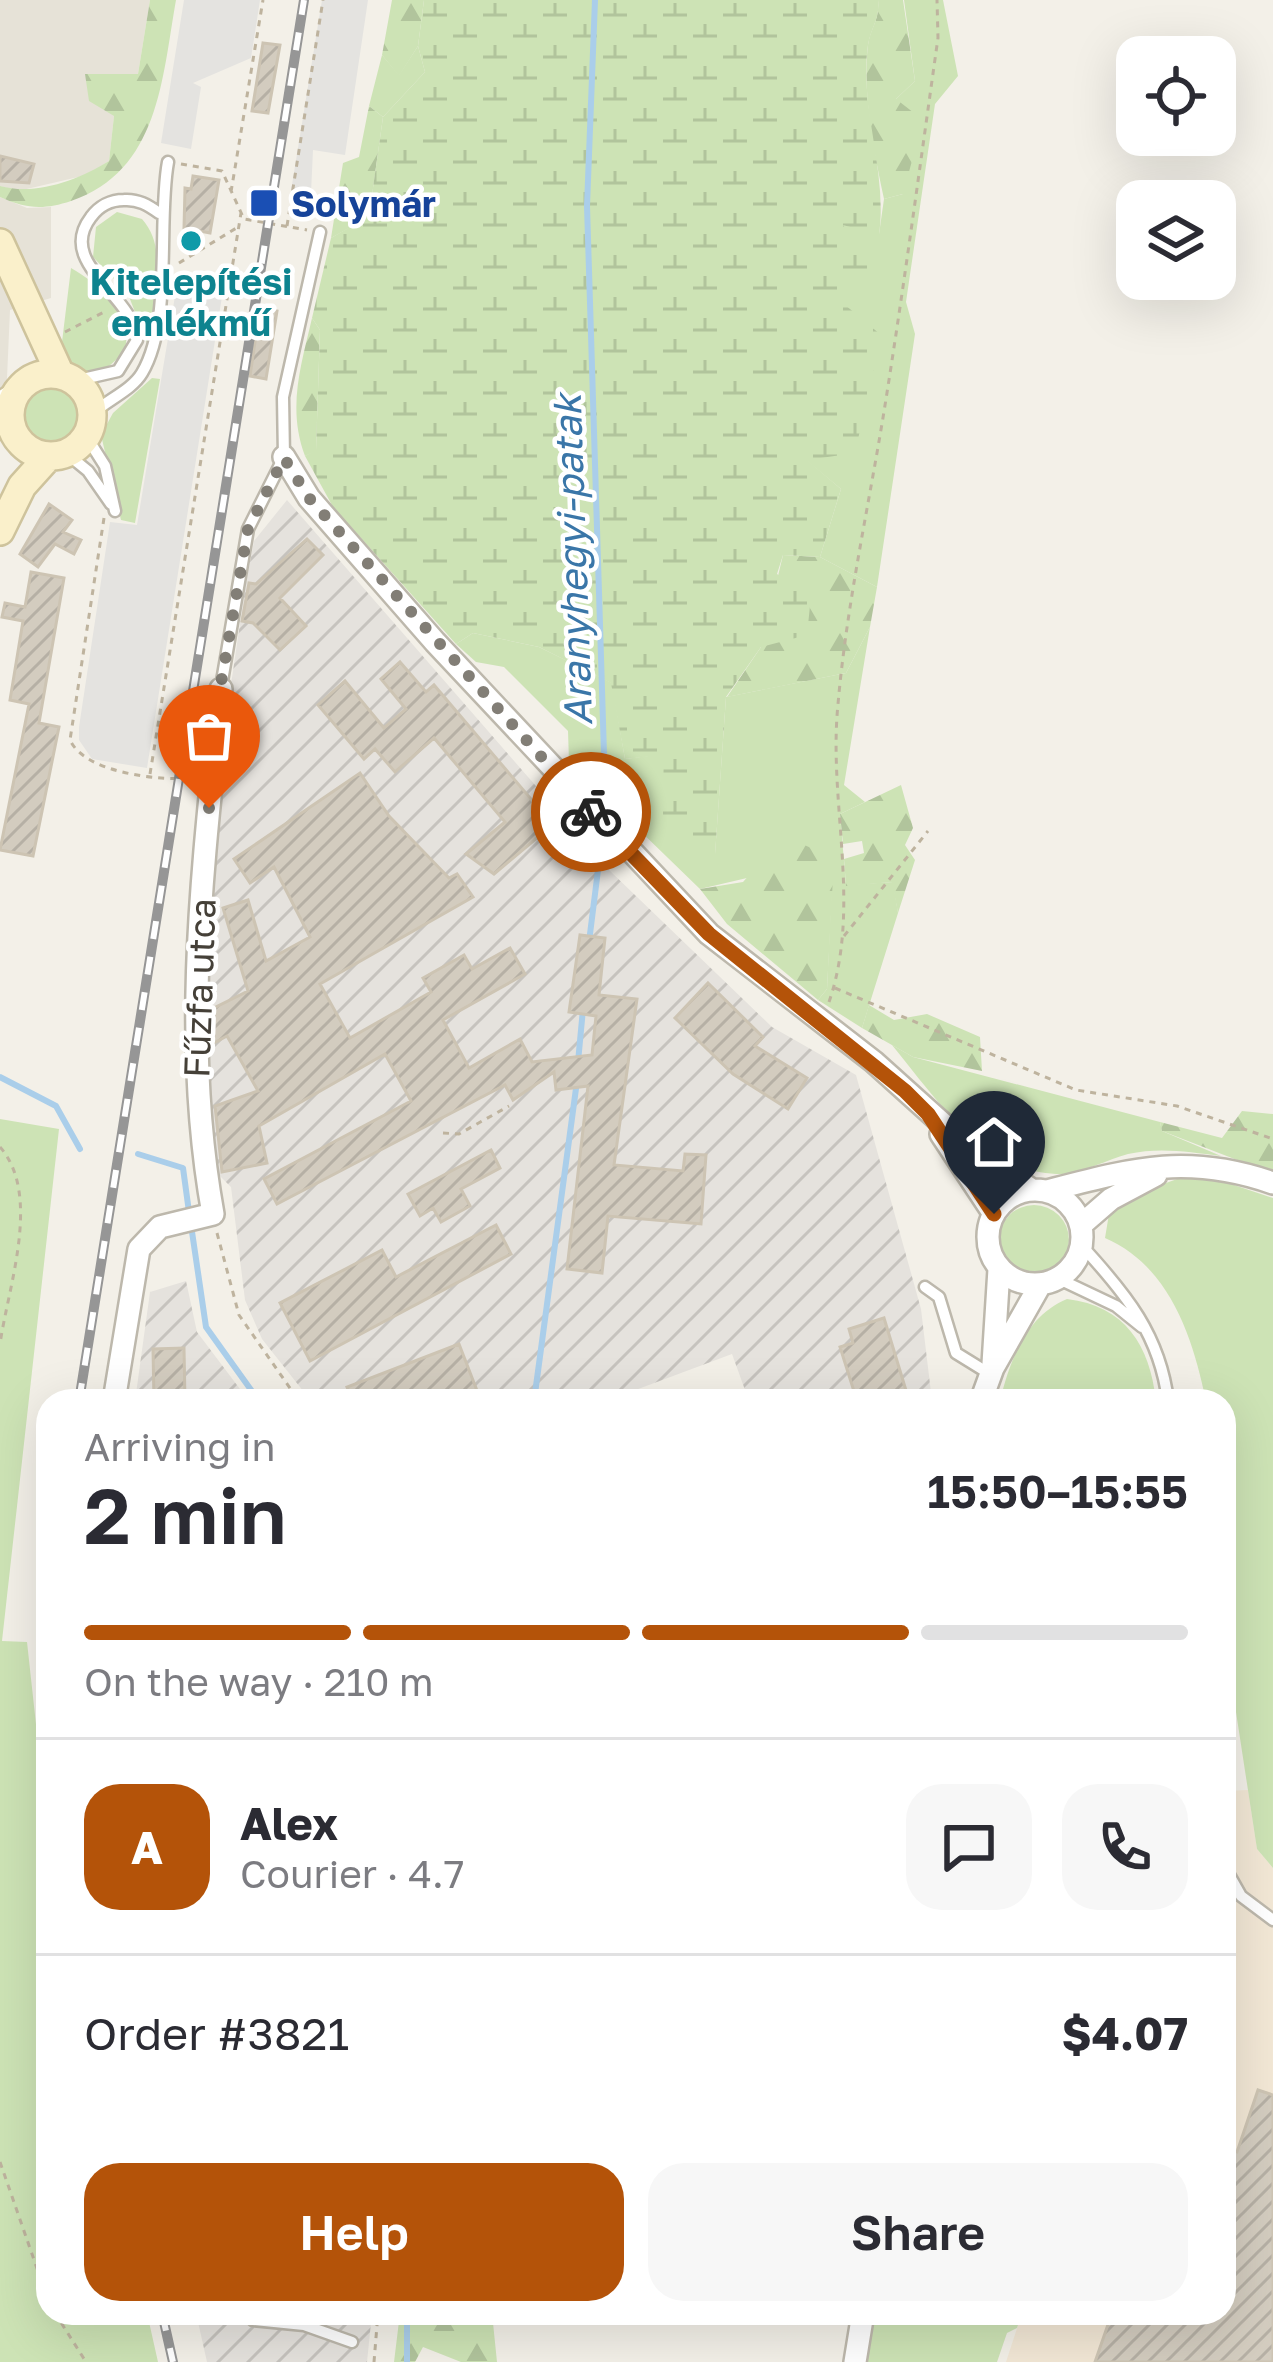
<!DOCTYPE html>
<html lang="en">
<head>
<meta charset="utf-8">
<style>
  :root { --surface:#fff; --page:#f7f7f7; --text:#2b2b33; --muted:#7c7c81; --line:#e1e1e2; --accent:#b45309 }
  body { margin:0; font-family:"Golos Text",sans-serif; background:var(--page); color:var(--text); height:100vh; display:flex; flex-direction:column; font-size:45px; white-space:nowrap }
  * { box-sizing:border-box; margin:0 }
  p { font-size:39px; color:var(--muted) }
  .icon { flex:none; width:66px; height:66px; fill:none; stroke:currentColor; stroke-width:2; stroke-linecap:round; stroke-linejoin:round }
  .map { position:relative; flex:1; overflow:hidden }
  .sheet { position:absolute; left:36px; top:1389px; width:1200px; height:936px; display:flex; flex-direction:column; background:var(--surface); border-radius:36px; box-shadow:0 12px 48px #0002 }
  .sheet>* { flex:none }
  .controls { position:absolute; left:1116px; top:36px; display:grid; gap:24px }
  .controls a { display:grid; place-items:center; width:120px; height:120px; border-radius:24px; background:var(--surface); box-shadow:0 12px 48px #0002; font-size:60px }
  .pin { position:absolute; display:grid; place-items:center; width:102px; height:102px; color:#fff; margin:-123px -51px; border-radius:50% 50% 50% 0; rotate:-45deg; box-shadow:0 0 12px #0007 }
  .pin .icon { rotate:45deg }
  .courier { position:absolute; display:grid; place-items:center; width:120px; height:120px; margin:-60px; border:9px solid #b45309; border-radius:50%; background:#fff; color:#222; box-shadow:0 3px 15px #0007 }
  .overview em { font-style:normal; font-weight:600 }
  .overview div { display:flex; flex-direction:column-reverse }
  .overview { display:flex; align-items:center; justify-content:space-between; height:204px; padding:0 48px }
  h1 { font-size:78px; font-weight:600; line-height:90px }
  .bar { display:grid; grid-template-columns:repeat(4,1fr); gap:18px 12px; align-content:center; height:144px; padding:0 48px }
  .bar i { height:15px; border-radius:9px; background:var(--line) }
  .bar .current { background:var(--accent) }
  .bar p { grid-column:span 4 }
  .line { display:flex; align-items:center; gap:30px; padding:0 48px; border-top:3px solid var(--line) }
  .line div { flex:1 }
  .round { display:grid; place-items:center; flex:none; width:126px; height:126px; border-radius:36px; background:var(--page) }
  .cta { display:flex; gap:24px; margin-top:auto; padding:24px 48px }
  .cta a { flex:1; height:138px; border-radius:36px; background:var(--accent); color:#fff; font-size:48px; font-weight:600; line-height:138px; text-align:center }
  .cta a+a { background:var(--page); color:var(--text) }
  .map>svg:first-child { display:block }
</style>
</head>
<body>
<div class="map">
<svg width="1273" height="2362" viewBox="0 0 1273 2362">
  <defs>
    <pattern id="industrial-furrows" width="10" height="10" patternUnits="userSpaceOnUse" patternTransform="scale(3)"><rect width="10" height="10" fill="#e5e2dd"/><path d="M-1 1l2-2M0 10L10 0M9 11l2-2" fill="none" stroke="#c6c3be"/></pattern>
    <pattern id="forest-firs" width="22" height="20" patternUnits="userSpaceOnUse" patternTransform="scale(3)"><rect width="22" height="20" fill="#cde3b5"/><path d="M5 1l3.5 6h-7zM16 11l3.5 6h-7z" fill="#b1c49c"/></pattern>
    <pattern id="wetland-marsh" width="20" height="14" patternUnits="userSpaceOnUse" patternTransform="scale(3)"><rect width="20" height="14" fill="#cde3b5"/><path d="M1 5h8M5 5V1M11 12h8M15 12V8" fill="none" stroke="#b1c49c"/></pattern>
    <pattern id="building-hatch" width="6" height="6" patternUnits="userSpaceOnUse" patternTransform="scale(3)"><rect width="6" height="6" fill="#d3ccbf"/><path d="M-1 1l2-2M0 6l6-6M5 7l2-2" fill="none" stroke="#b6b0a5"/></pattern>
  </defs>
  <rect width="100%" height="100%" fill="#f3f0e8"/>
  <!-- residential -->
  <path fill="#e6e2d7" d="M 0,0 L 150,0 L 138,74 L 86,74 L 114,116 L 109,161 L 87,175 L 18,191 L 0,186 Z
    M 0,197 L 27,208 L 51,207 L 51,298 L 10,310 L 5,423 L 0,435 Z"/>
  <!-- commercial -->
  <path fill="#f2e7d5" d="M 1248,1790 L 1257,1849 L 1273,1868 L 1273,2362 L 1006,2362 L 1022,2313 L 1224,2313 L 1224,1791 Z"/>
  <!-- industrial -->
  <path fill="url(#industrial-furrows)" d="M 287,500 L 609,870 L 772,1027 L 856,1075 L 921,1309 L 932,1401 L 749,1401 L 732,1354 L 606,1401 L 311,1401 L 262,1339 L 245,1300 L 231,1187 L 217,1173 L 206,1108 L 206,917 L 221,752 L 246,583 L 254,541 Z
    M 186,1281 L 197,1332 L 249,1401 L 135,1401 L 150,1292 Z
    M 196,2313 L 372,2313 L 367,2362 L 207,2362 Z"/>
  <!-- grass -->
  <path fill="#cde3b5" d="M 904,0 L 943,0 L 958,76 L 935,104 L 906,302 L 915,334 L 877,587 L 820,557 L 841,489 L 806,460 L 837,299 L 841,223 L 879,234 L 884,199 L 903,194 L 896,99 L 915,81 Z
    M 418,46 L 425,72 L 383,117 L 369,106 L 382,55 L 399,75 Z
    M 117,212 L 142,219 C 170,250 153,305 147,343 L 128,294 L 93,257 L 96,227 Z
    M 71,268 C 99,284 136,314 124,353 L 101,373 L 75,371 L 54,346 L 62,342 Z
    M 152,378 L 160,379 L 135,523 L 121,520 L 101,435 L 113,413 Z
    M24 415a28 28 0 1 1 56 0a28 28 0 1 1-56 0Z
    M 870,627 L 844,785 L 865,802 L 840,814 L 846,885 L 893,882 L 898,913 L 862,1028 L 818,1000 L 827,989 L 833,858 L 700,889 L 569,762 L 568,731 L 504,667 L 476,662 L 456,644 L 473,633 L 539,647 L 612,683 L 625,759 L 664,754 L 715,854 L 726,697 L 846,673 Z
    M 892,1045 L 913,1057 L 1160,1122 L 1162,1131 L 1221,1156 C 1189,1152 1160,1147 1128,1154 C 1106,1160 1079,1175 1056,1174 C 983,1171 934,1096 892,1045 Z
    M 0,1119 L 59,1129 L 2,1641 L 27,1642 L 48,1834 L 48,2313 L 147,2313 L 158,2362 L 0,2362 Z
    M 1180,1178 L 1222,1181 L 1273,1198 L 1273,1868 L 1257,1849 L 1234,1699 L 1224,1579 L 1224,1401 L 1206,1401 C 1193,1338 1170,1266 1105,1238 L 1109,1214 L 1138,1193 Z
    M999 1240a35 35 0 1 1 70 0a35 35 0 1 1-70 0Z
    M 1067,1299 C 1125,1306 1150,1345 1156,1401 L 1000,1401 C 1010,1360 1026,1316 1067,1299 Z
    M 874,2313 L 1022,2313 L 1017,2328 L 1007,2333 L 997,2362 L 865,2362 Z"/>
  <!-- forest -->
  <path fill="url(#forest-firs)" d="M 150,0 L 176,0 C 162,79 159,171 71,201 C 44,210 26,209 0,197 L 0,186 C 36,196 78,180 109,161 L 114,116 L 89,101 L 85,74 L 138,74 Z
    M 392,0 L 424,0 L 418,46 L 399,76 L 382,55 Z
    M 878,0 L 903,0 L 915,81 L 896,99 L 923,120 L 903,194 L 884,199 C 874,152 862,93 868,45 C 870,28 880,20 878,0 Z
    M 369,106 L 383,117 L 369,217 L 331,238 L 343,163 L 359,157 Z
    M 312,318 L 320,330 L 316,451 L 305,456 C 287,408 301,366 312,318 Z
    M 783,555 L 820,557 L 877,587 L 870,627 L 846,673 L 727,697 L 761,647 Z
    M 901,785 L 913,828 L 905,845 L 915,860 L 898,913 L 892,882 L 846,886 L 844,859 L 864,853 L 862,841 L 843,844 L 840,814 Z
    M 802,844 L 834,858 L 827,989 L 818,1000 L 727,924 L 700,889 L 743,882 L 773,848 Z
    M 869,1005 L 894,1020 L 927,1014 L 980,1037 L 982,1071 L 913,1057 L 862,1028 Z
    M 1242,1111 L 1273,1114 L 1273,1174 L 1162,1131 L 1160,1122 L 1222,1138 Z
    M 400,2313 L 492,2313 L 497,2362 L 461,2362 L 423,2347 L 415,2362 L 394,2362 Z"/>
  <!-- wetland -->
  <path fill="url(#wetland-marsh)" d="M 424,0 L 878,0 C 880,20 871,27 868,45 C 859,108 888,172 879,235 L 843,225 L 883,281 L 838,299 L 881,335 L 855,453 L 807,460 L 841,489 L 820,557 L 783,555 L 777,574 L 811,596 L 807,635 L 761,647 L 726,697 L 715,855 L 662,826 L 664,755 L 625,759 L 611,683 L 539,647 L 473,633 L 456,644 L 333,507 L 305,456 L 316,450 L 320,330 L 312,318 L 331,238 L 369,216 L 383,117 L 425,72 L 418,46 Z"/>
  <!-- parking -->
  <path fill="#e4e3e0" d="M 184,0 L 260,0 L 251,58 L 193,83 L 201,87 L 191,149 L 161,143 Z
    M 322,0 L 368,0 L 345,155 L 313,150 L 311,193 L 291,191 Z
    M 178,278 L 224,284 L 147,768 L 92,759 L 79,740 L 79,727 L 110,522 L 137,525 Z"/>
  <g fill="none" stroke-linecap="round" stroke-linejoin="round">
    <!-- stream -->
    <path stroke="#aaceea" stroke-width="6" d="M 595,0 L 587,206 L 606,818
      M 589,942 L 603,830
      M 578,1062 L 583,1009
      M 0,1077 L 56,1106 L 80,1149
      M 138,1154 L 183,1168 L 189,1212
      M 191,1225 L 206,1327 L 259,1401
      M 534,1401 L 577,1081
      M 407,2362 L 407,2313"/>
  </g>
  <!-- building -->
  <path fill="url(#building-hatch)" stroke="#cdc4b3" stroke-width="3" d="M 263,43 L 280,45 L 268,113 L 252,111 Z
    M 0,156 L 34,164 L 29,183 L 0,181 Z
    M 193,176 L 219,180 L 210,233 L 184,228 L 185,188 L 191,189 Z
    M 260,308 L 277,311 L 266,379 L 250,376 Z
    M 49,504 L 72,520 L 63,532 L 81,540 L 74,554 L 55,544 L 38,567 L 20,554 Z
    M 307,539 L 323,555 L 280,598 L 306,626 L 280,650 L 253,623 L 242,621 L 249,583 L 256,584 Z
    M 31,572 L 64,578 L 39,723 L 59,727 L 33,856 L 0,850 L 29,704 L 10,700 L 23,621 L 2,617 L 5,603 L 25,607 Z
    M 400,662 L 426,692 L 434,685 L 559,832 L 544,844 L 538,837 L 494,874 L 466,854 L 505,822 L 434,738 L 395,772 L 375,749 L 364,759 L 318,705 L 345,681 L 384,728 L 406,709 L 381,679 Z
    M 360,773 L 389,816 L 449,878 L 457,874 L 473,897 L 320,984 L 350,1038 L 431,992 L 423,978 L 464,955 L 472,969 L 510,948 L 525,974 L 443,1020 L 469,1068 L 520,1039 L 532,1062 L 592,1055 L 596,1016 L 569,1012 L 580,935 L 605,938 L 599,995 L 637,999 L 614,1165 L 683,1171 L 685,1154 L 706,1155 L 701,1224 L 608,1216 L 602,1273 L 567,1269 L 588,1086 L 556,1090 L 554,1072 L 513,1100 L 505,1085 L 277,1204 L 264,1179 L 411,1101 L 385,1054 L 259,1126 L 267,1163 L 222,1172 L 215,1106 L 258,1091 L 227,1036 L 212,1044 L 212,1009 L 248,991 L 223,908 L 248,900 L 266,961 L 310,937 L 274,867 L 250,883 L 234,859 Z
    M 708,983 L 763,1037 L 755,1046 L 807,1078 L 788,1109 L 733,1074 L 675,1018 Z
    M 491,1150 L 500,1168 L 461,1189 L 470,1206 L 441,1222 L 433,1208 L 420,1216 L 408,1194 Z
    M 496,1225 L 511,1254 L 310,1361 L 280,1303 L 382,1250 L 396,1277 Z
    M 884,1318 L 908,1397 L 857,1401 L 840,1347 L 853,1343 L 849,1329 Z
    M 459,1344 L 481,1401 L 353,1401 L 347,1387 Z
    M 184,1348 L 185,1401 L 154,1401 L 153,1349 Z
    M 1258,2090 L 1273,2095 L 1273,2362 L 1095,2362 L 1112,2313 L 1224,2313 L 1224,2148 L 1237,2152 Z"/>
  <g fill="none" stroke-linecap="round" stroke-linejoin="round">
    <defs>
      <path id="lane" d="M 74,381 L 118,371 L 137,340 C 134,294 55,264 91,217 C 99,206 111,200 124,200 C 138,199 148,205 159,213
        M 92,414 C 107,400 132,390 142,373 C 173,321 157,221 168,162
        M 86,436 L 105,466 L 115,511
        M 66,453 L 88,471 L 111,504
        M 221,687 L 248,529 L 284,457 L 283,397 L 320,232
        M 1082,1246 C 1126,1294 1160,1335 1168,1401
        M 1059,1279 L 1116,1306 L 1142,1327
        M 925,1287 L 939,1297 L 956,1353 L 990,1374
        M 1224,1866 L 1241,1896 L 1273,1920
        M 301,2313 L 304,2325 L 352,2342
        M 253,2320 L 304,2325"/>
      <path id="street" d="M 0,403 L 16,393
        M 0,419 L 12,428
        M 284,457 L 309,498 L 435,642 L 709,934 L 874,1062 L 973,1151 L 1032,1190
        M 941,1134 L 994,1214
        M988 1237a47 47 0 1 1 94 0a47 47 0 1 1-94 0Z
        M 1047,1191 C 1132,1169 1187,1153 1273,1183
        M 1081,1225 L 1111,1199 L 1156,1175
        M 993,1364 L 999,1269
        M 114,1401 L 139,1249 L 160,1227 L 213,1214 C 181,1037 203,866 221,689
        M 981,1401 L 993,1368 L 1040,1285
        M 855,2362 L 863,2313"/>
      <path id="secondary" d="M 0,243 L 60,374
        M10 415a41 41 0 1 1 82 0a41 41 0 1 1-82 0Z
        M 0,531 L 22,486 L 49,456"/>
    </defs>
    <!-- lane casing -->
    <use href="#lane" stroke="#bdb8ac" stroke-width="15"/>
    <!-- street casing -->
    <use href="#street" stroke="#bdb8ac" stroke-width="26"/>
    <!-- secondary casing -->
    <use href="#secondary" stroke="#cec39c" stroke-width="32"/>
    <!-- path -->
    <path stroke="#beb39e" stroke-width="3" stroke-dasharray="6 6" stroke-linecap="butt" d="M 181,164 L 222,171 L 244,219 L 307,230
      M 231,192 L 263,0
      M 287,226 L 323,0
      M 179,263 L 238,227
      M 65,332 L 104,312
      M 104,518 L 70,740 C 85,773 159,781 193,778
      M 150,774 L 241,213
      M 844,936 L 928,831
      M 835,988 L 1076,1090 L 1177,1106 L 1273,1139
      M 829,1002 C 862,906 828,803 838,704 C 847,601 870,501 886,399 C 905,279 921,158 938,38 L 937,0
      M 443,1133 L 459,1134 L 509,1106
      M 0,1147 C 42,1195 8,1287 0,1344
      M 217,1233 L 239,1315 L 299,1401
      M 1224,1800 L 1227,1800
      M 0,2162 L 48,2300
      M 55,2313 L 86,2362
      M 374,2362 L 378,2313"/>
    <!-- lane -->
    <use href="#lane" stroke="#fff" stroke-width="10"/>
    <!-- street -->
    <use href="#street" stroke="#fff" stroke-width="21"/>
    <!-- secondary -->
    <use href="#secondary" stroke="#faf0cb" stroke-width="27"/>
    <defs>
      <path id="rail" d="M 79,1401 L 304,0
        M 162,2313 L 173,2362"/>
    </defs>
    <!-- rail casing -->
    <use href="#rail" stroke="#969696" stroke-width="10"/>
    <!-- rail -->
    <use href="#rail" stroke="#fff" stroke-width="6" stroke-dasharray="18" stroke-linecap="butt"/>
  </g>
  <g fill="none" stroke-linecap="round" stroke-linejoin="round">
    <!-- done -->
    <path stroke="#827e76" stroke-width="12" stroke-dasharray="0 21.6" d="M 209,808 L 220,689 L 248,529 L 284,458 L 309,498 L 591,812"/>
    <!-- route -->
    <path stroke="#b45309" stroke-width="15" d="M 591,812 L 709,934 L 905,1091 L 928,1114 L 994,1214"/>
  </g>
  <!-- markers -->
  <rect fill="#1a4fb4" stroke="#fff" stroke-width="4.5" x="249" y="188" width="30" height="30" rx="6"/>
  <circle fill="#0f9aa8" stroke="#fff" stroke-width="4.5" cx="191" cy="241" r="12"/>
  <g text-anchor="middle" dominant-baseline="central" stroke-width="9" stroke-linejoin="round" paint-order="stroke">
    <!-- transit labels -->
    <g font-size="36" font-weight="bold" fill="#164399" stroke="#fff" text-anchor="start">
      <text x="291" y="203">Solymár</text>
    </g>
    <!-- culture labels -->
    <g font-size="36" font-weight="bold" fill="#0d838f" stroke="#fff">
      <text x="191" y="281">Kitelepítési<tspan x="191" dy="41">emlékmű</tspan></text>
    </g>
    <!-- street labels -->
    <g font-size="36" fill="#454038" stroke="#fff">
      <text transform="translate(199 988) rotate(-88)">Fűzfa utca</text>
    </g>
    <!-- water labels -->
    <g font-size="39" font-style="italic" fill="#3a76a8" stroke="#fff">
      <text transform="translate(572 560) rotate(-92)">Aranyhegyi-patak</text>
    </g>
  </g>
</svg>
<div class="controls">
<a><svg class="icon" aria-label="locate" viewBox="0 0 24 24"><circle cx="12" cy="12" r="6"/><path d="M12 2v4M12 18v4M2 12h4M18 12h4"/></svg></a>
<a><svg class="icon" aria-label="layers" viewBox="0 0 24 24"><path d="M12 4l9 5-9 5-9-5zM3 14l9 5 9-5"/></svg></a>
</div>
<div class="pin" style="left:209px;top:808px;background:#ea580c"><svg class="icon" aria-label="bag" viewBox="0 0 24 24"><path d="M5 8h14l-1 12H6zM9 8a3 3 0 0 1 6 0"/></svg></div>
<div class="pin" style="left:994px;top:1214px;background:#1f2937"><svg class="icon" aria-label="home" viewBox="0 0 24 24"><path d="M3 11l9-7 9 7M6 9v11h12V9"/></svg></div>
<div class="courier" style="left:591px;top:812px"><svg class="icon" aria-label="bike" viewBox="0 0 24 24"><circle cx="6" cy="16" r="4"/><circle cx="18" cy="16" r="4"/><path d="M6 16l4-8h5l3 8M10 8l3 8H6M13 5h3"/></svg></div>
<section class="sheet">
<div class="overview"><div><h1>2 min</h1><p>Arriving in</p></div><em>15:50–15:55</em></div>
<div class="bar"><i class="current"></i><i class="current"></i><i class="current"></i><i></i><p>On the way · 210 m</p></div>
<div class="line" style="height:216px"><b class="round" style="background:var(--accent);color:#fff">A</b><div><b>Alex</b><p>Courier · 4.7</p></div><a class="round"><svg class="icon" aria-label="chat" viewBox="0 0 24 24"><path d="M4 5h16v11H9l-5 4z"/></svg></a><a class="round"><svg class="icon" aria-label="phone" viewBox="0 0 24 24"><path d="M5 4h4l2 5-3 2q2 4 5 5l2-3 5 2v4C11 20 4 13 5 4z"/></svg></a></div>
<div class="line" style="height:156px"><div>Order #3821</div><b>$4.07</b></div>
<div class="cta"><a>Help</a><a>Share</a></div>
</section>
</div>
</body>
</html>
